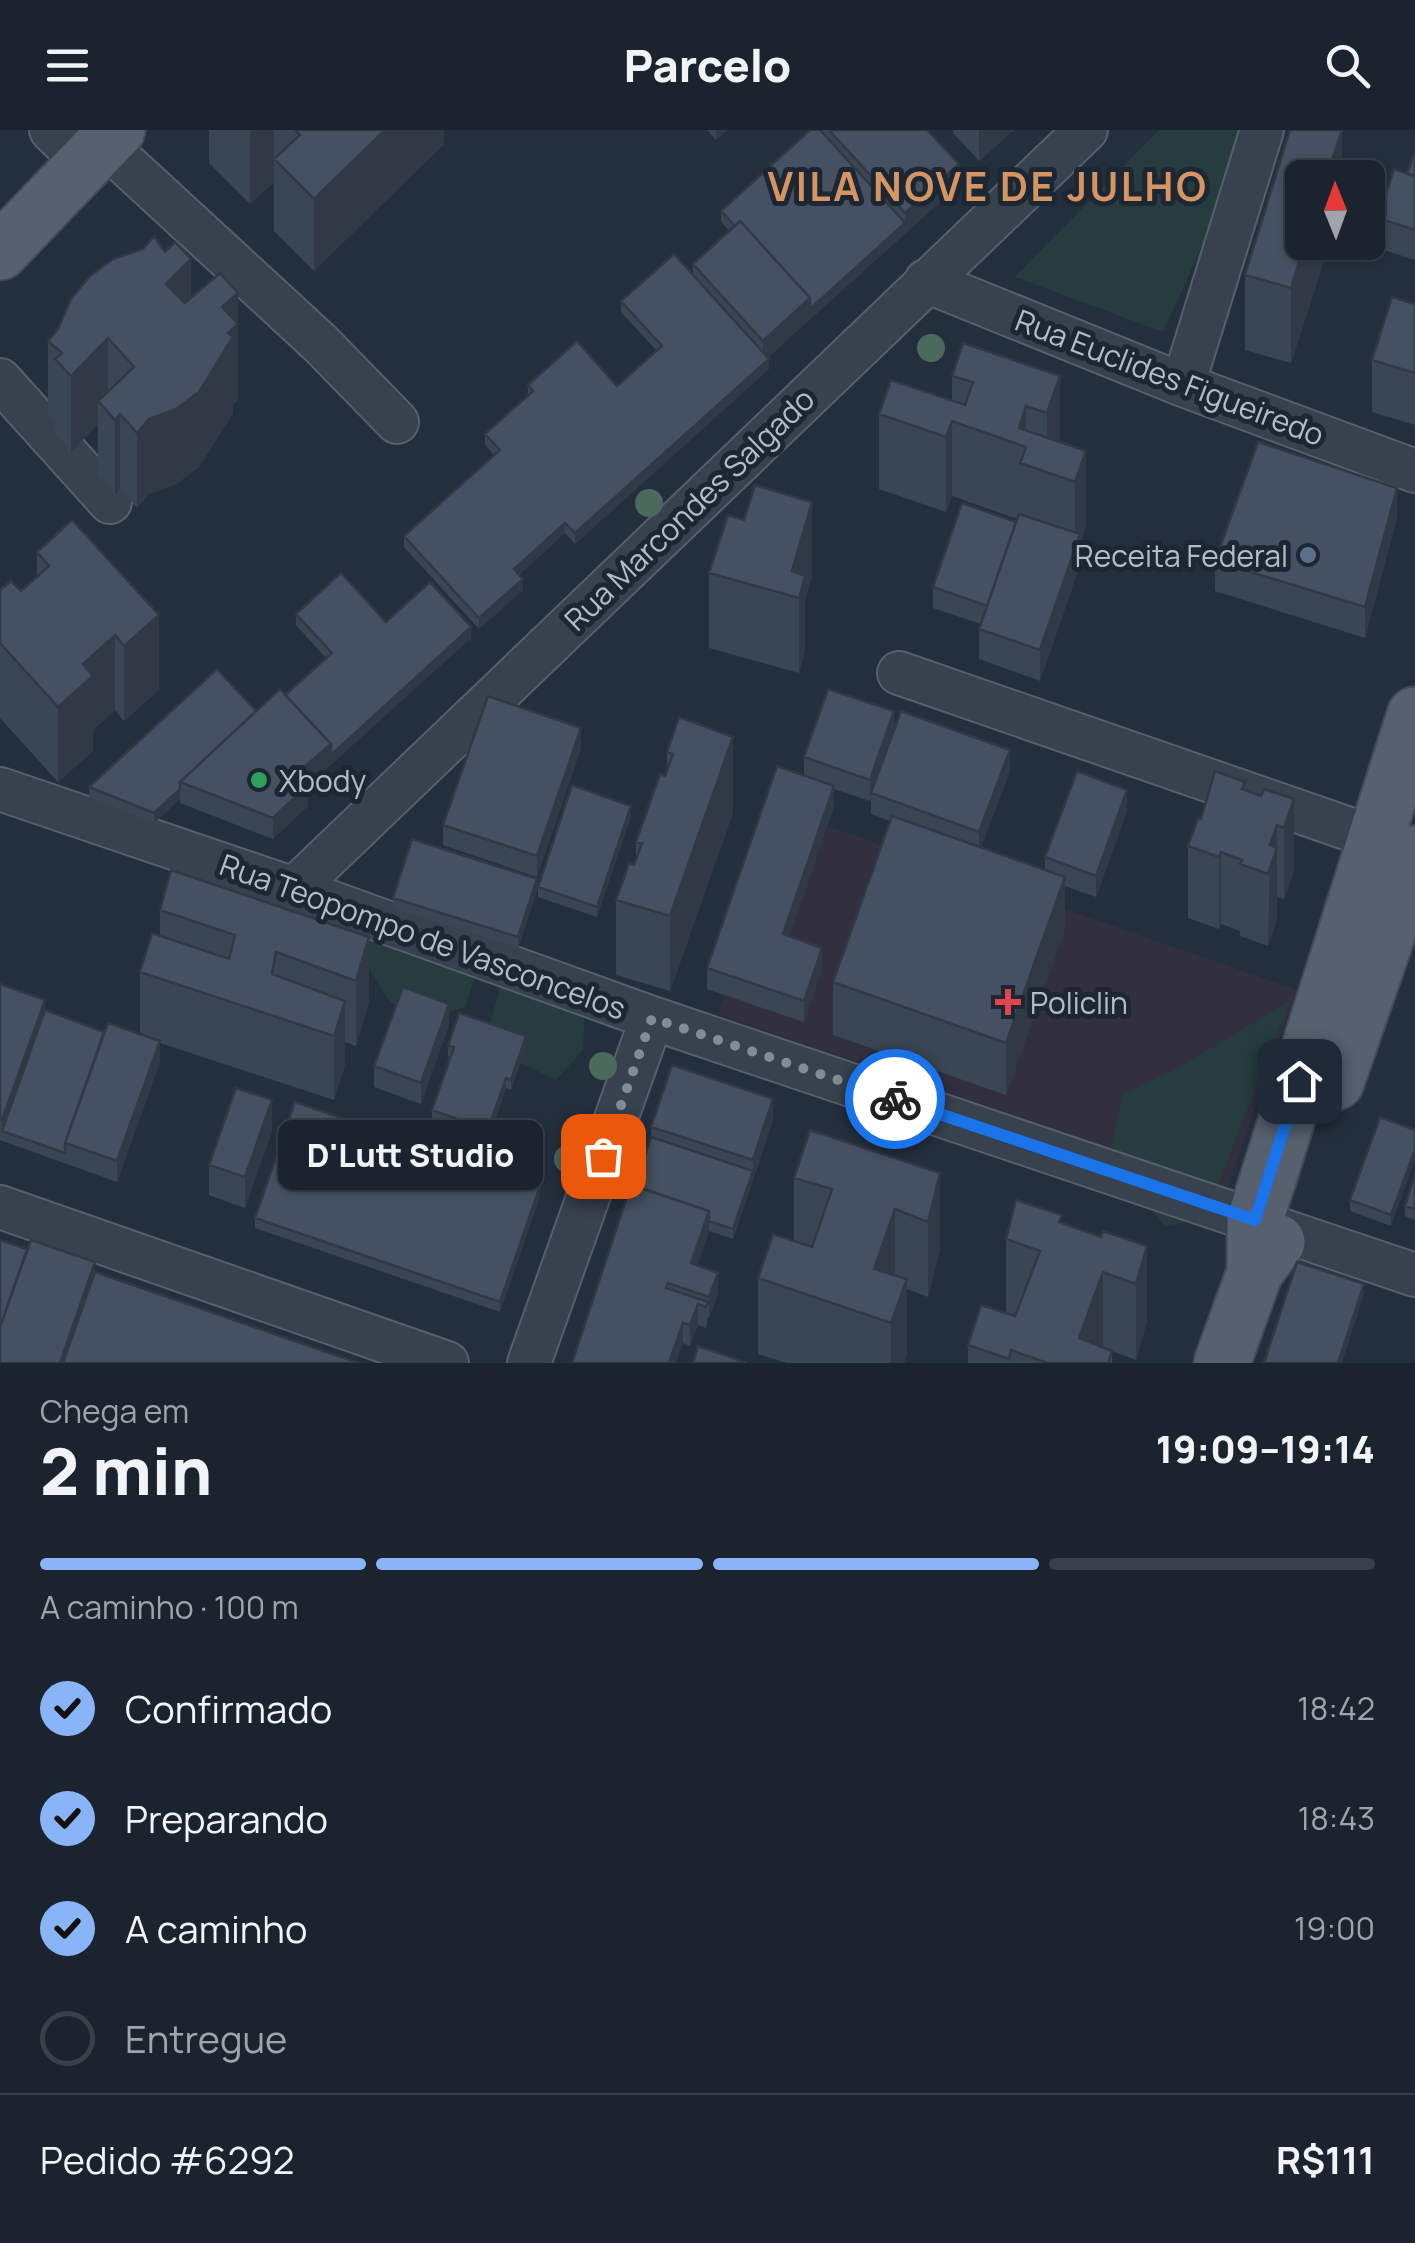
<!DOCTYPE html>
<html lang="pt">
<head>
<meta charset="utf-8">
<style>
  :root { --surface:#1b232e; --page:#282f3a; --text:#f1f3f6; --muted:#a0a4aa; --line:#39404a; --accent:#8ab4f8 }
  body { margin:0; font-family:Manrope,sans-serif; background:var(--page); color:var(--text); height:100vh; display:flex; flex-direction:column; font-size:38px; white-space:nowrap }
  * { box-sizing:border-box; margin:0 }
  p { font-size:32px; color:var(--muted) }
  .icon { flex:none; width:55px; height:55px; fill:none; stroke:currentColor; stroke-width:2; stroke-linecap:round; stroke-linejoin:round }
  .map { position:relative; height:1233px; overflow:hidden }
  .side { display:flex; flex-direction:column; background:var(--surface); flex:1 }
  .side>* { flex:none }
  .needle { width:65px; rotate:359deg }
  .fabs { position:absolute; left:1285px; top:30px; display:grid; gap:20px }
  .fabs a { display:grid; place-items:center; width:100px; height:100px; border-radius:15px; background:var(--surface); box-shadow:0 2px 8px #0004,0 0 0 2px var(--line); font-size:50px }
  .pin { position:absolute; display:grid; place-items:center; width:85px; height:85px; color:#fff; margin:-42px; border-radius:20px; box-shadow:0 5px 15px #0006 }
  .courier { position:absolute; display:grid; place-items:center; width:100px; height:100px; margin:-50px; border:8px solid #1a73e8; border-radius:50%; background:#fff; color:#222; box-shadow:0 2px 12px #0007 }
  .bubble { position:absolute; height:70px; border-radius:15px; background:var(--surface); box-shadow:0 2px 8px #0004,0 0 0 2px var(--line); font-size:32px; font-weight:800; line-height:70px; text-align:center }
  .head em { font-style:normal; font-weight:800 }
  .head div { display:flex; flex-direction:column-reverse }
  .head { display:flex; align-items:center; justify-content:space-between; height:170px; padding:0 40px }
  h1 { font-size:65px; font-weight:800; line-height:75px }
  .bar { display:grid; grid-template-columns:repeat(4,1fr); gap:15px 10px; align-content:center; height:120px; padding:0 40px }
  .bar i { height:12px; border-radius:8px; background:var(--line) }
  .bar .current { background:var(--accent) }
  .bar p { grid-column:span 4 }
  .line { display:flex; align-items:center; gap:25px; padding:0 40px; border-top:2px solid var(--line) }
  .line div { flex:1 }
  ol { padding:0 40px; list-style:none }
  li { display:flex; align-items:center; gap:30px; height:110px }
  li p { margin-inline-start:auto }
  li .icon { padding:10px; border-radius:50%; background:var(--accent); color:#111; stroke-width:4 }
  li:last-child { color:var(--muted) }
  li i { width:55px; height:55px; border:5px solid var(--line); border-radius:50% }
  header { display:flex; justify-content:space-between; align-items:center; height:130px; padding:0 40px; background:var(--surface); font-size:45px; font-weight:800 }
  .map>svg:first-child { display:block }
</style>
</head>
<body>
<header><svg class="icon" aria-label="menu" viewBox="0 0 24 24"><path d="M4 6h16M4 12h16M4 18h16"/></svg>Parcelo<svg class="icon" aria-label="search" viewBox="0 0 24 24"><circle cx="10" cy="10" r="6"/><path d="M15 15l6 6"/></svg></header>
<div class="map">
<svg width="1415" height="1233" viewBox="0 0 1415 1233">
  <rect width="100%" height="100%" fill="#242f3e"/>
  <!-- medical -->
  <path fill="#32303f" d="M 790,683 L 1297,860 L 1226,1061 L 718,884 Z"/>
  <!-- green -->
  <path fill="#263c3f" d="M 1159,0 L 1245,0 L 1239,35 L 1163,202 L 1015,147 Z
    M 374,794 L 487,810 L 465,877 L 426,891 L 390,872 L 358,822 Z
    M 501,855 L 585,874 L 583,920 L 556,950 L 506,926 L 490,893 Z
    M 1290,871 L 1204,1090 L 1165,1096 L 1109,1032 L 1122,965 L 1183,935 Z"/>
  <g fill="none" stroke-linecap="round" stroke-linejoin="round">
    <defs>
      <path id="minor" d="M 51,0 L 86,34
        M 104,14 L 321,214 L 397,292
        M 926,151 L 1183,255 L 1415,341
        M 0,250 L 110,372
        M 1183,255 L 1262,0
        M 899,543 L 1404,718
        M 0,659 L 294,759 L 652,888 L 1415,1145
        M 294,759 L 1086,0
        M 0,1077 L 447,1233
        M 529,1233 L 652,888"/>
      <path id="major" d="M 0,122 L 117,0
        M 1336,952 L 1415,724
        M 1255,1142 L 1255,1090 L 1415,585
        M 1222,1233 L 1255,1142 L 1277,1112"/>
    </defs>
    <!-- minor casing -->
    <use href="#minor" stroke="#565f6c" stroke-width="46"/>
    <!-- major casing -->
    <use href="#major" stroke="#414a57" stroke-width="59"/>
    <!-- minor -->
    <use href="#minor" stroke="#38414e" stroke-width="42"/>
    <!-- major -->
    <use href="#major" stroke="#56606e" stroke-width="55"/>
  </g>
  <!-- trees -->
  <g fill="#4b6a5d">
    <circle cx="931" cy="218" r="14"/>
    <circle cx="649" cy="373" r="14"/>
    <circle cx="603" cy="936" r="14"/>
    <circle cx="568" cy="1029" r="14"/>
  </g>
  <!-- wall -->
  <path fill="#3b4654" d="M 209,0 L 444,0 L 444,14 L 314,141 L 274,101 L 274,52 L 250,74 L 209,33 Z
    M 707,0 L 727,0 L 716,10 Z
    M 810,0 L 927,0 L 959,55 L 768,227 L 769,239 L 575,414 L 565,403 L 519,445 L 523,460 L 479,499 L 404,417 L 404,406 L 494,325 L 485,315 L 485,304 L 528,266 L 528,255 L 617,256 L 656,220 L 621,182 L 621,171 L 693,145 L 693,134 L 729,101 L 721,91 L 721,81 Z
    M 953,0 L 1014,0 L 979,31 L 953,3 Z
    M 1342,0 L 1342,48 L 1302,112 L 1330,112 L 1291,233 L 1245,220 L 1245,145 Z
    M 1415,27 L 1415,130 L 1378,118 L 1378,88 L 1407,44 Z
    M 238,163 L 238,269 L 233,274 L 233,283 L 199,337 L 176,354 L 149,364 L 137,378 L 120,359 L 115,365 L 98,346 L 98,294 L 71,322 L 55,304 L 55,292 L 48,286 L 48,211 L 191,168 Z
    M 1415,174 L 1415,295 L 1372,282 L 1372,230 Z
    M 952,246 L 1060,246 L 1060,312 L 1086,321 L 1086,396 L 1080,414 L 1080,435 L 1040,551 L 979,529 L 979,499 L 981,494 L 933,478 L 933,457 L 1016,392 L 1017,389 L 952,366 L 946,382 L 879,359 L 879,284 L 952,271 Z
    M 1397,388 L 1365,508 L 1215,461 L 1215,431 Z
    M 72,390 L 159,560 L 124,591 L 115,580 L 93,600 L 93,621 L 58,652 L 0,588 L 0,460 L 21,461 L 37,447 L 37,422 Z
    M 744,390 L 812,447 L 805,469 L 805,521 L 799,543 L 709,518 L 709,443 Z
    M 296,484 L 471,508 L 308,655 L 308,676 L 273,709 L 180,673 L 180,669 L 154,693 L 89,667 L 89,657 L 256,581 L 285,565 L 326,528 L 296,495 Z
    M 679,587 L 733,683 L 670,861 L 616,845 L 616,770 L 634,735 L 636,728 L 636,712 L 665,646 L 667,641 L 667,622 Z
    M 894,601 L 1010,641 L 981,717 L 1045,740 L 1045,727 L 1127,681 L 1096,767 L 1065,756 L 1065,799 L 1006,965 L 833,905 L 833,852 L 890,691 L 871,684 L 871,667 L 870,671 L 834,659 L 834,677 L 789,807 L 822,839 L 804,892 L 707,859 L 707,838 L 804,646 L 804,627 Z
    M 581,618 L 537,747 L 443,715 L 443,695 Z
    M 1245,660 L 1261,666 L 1294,669 L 1294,741 L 1284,769 L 1277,767 L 1277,789 L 1268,816 L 1240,806 L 1240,801 L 1221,794 L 1219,799 L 1188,788 L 1188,716 L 1201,689 Z
    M 631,686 L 597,787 L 538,767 L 538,757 Z
    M 537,760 L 518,818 L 393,778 L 393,768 Z
    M 160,780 L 369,807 L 369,872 L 356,916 L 345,912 L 345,935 L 334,970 L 160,913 L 160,932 L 117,1052 L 0,1010 L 0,854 L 45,880 L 104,902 L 140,904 L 140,842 L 160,806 Z
    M 449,895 L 421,974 L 374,957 L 374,936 Z
    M 448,916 L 526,917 L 511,960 L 506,958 L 488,1011 L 432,991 L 432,980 L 450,927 L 448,926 Z
    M 773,990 L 733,1109 L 709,1101 L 697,1136 L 718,1163 L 709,1188 L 708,1187 L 706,1198 L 698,1195 L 690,1216 L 683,1213 L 635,1056 L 651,1007 L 651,997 Z
    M 1415,1000 L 1391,1096 L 1350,1081 L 1350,1070 Z
    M 272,1001 L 245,1078 L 209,1065 L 209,1035 Z
    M 940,1043 L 940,1118 L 928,1167 L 907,1159 L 907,1224 L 904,1233 L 787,1233 L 758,1224 L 758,1148 L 794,1111 L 794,1048 Z
    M 1415,1045 L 1415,1090 L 1405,1086 L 1405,1076 Z
    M 540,1066 L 500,1182 L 255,1098 L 255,1088 Z
    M 1062,1093 L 1101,1107 L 1147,1116 L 1147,1191 L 1136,1230 L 1112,1221 L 1112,1233 L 968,1233 L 968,1215 L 1006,1183 L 1006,1109 Z"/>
  <!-- shaded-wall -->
  <path fill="#303945" d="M 252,0 L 274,0 L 274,51 L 250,74 L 250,2 Z
    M 385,0 L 444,0 L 444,14 L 314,141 L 314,69 Z
    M 716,0 L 727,0 L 716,10 Z
    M 979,0 L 1014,0 L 979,31 Z
    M 1342,0 L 1342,48 L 1326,48 Z
    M 959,34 L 959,55 L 905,104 L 905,83 Z
    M 905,93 L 905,104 L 763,232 L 763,211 L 810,168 Z
    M 1305,112 L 1330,112 L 1291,233 L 1291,158 Z
    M 191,129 L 191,204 L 166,154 Z
    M 238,163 L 238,269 L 233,274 L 233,283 L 199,337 L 176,354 L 149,364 L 137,378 L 137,303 L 222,177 Z
    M 108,208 L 108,282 L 98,271 L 98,294 L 71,322 L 71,246 Z
    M 769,229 L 769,239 L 575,414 L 575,403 Z
    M 1060,246 L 1060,321 L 1047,342 L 1047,283 Z
    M 1026,276 L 1026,335 L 1026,317 L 1019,298 Z
    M 120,284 L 120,359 L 115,365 L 115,290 Z
    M 952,291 L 952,366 L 946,382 L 946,307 Z
    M 1086,321 L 1086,396 L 1080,414 L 1080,435 L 1040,551 L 1040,520 L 1075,418 L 1075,352 Z
    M 1397,358 L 1397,388 L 1365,508 L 1365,477 Z
    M 812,372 L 812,447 L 805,469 L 805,521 L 799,543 L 799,468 L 792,441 Z
    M 565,393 L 565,403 L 514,450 L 514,439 Z
    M 523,449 L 523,460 L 479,499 L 479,488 Z
    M 159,485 L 159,560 L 124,591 L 124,516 Z
    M 471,497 L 471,508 L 331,635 L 296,665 L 296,644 Z
    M 115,505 L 115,580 L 93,600 L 93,621 L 58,652 L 58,577 L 83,534 Z
    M 894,581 L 894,602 L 871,663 L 870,671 L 870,650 Z
    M 581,598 L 581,618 L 537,747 L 537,726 Z
    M 733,607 L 733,683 L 670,861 L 670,786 Z
    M 1010,620 L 1010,641 L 979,723 L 979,702 Z
    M 308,655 L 308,676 L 273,709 L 273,688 Z
    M 834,656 L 834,677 L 783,825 L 783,804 Z
    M 180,659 L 180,669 L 154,693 L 154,683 Z
    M 1127,660 L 1127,681 L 1096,767 L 1096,746 Z
    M 1294,669 L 1294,741 L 1284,769 L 1284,698 Z
    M 631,676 L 631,686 L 597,787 L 597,777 Z
    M 1277,695 L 1277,789 L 1268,816 L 1270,715 Z
    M 1221,722 L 1221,794 L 1219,799 L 1219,727 Z
    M 1065,747 L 1065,799 L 1006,965 L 1006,913 Z
    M 537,749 L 537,760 L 518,818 L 518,807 Z
    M 369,807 L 369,872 L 356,916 L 356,851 Z
    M 822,818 L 822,839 L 804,892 L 804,871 Z
    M 45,870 L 45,891 L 2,1001 L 2,990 Z
    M 345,871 L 345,935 L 334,970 L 334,906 Z
    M 449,874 L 449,895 L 421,974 L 421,953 Z
    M 526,906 L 526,917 L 511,960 L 511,950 Z
    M 160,911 L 160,932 L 117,1052 L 117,1031 Z
    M 506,948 L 506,958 L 488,1011 L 488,1000 Z
    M 773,969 L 773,990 L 753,1051 L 753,1030 Z
    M 272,970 L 272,1001 L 245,1078 L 245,1047 Z
    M 1415,1020 L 1415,1030 L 1391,1096 L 1391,1085 Z
    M 753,1041 L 753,1051 L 733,1109 L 733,1099 Z
    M 940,1043 L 940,1118 L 928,1167 L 928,1092 Z
    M 540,1056 L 540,1066 L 500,1182 L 500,1172 Z
    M 895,1079 L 895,1154 L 874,1139 Z
    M 709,1081 L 709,1101 L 691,1154 L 691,1133 Z
    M 1147,1116 L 1147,1191 L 1136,1230 L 1136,1154 Z
    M 95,1132 L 95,1153 L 67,1233 L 60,1233 Z
    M 1103,1142 L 1103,1217 L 1079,1208 Z
    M 718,1143 L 718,1163 L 709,1188 L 709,1167 Z
    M 907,1149 L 907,1224 L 904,1233 L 891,1233 L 891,1193 Z
    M 1364,1154 L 1364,1164 L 1342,1233 L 1338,1233 Z
    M 698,1174 L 698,1195 L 690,1216 L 690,1195 Z
    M 683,1193 L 683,1213 L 676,1233 L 669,1233 Z"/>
  <!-- building -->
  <path fill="#455162" stroke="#303945" stroke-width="2.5" d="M 295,0 L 385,0 L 314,69 L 274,29 L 300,5 Z
    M 810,0 L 820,0 L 905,93 L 810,179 L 810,168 L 740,91 L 735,96 L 721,81 Z
    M 829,0 L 927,0 L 959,34 L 905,83 Z
    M 1290,0 L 1342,0 L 1326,48 L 1302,48 L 1302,112 L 1305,112 L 1291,158 L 1245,145 Z
    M 1413,26 L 1415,27 L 1415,46 L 1407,44 Z
    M 1394,39 L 1415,46 L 1415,100 L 1378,88 Z
    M 740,91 L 810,168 L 763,211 L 693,134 Z
    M 154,106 L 165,122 L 175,112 L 191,129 L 166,154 L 185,173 L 220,143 L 238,163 L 222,177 L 238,194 L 228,203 L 233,207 L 199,262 L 176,279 L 149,289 L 137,303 L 120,284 L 115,290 L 98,271 L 134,237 L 108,208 L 71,246 L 55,229 L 62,223 L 48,211 L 58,199 L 71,169 L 89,147 L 113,129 L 143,119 Z
    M 674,124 L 769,229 L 575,403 L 565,393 L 514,439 L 523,449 L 479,488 L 404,406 L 500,320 L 485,304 L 533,261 L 528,255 L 577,211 L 617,256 L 662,216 L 621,171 Z
    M 1392,167 L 1415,174 L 1415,243 L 1372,230 Z
    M 963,213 L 1060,246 L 1047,283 L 1026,276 L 1019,298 L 1086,321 L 1075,352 L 1020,333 L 1026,317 L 952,291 L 946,307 L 879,284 L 891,250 L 965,275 L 973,252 L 952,246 Z
    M 1258,312 L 1397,358 L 1365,477 L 1215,431 Z
    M 755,355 L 812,372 L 792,441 L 805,446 L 799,468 L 709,443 L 728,385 L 744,390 Z
    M 962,373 L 1016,392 L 987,476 L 933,457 Z
    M 1019,384 L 1080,404 L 1040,520 L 979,499 Z
    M 72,390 L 159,485 L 124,516 L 115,505 L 83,534 L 93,546 L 58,577 L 0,513 L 0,460 L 11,451 L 21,461 L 49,436 L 37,422 Z
    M 341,443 L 386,492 L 430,452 L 471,497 L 331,625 L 331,614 L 285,565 L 332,523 L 296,484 Z
    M 217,539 L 256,581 L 180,652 L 180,659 L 154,683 L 89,657 Z
    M 280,559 L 331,614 L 296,644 L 308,655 L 273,688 L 180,652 Z
    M 828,559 L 894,581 L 870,650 L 804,627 Z
    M 488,566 L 581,598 L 537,726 L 443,695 Z
    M 901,581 L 1010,620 L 979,702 L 871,663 Z
    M 679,587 L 733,607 L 670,786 L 616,770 L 629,733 L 634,735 L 642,713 L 636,712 L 660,644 L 665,646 L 673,624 L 667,622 Z
    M 777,636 L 834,656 L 783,804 L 822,818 L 804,871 L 707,838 Z
    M 1077,641 L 1127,660 L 1096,746 L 1045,727 Z
    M 1215,641 L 1245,652 L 1242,659 L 1261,666 L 1264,659 L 1294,669 L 1284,698 L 1277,695 L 1270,715 L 1277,718 L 1268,744 L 1240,734 L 1242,730 L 1221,722 L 1219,727 L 1188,716 L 1198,688 L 1201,689 Z
    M 572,655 L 631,676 L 597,777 L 538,757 Z
    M 892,686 L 1065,747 L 1006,913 L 833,852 Z
    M 412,709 L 537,749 L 518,807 L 393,768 Z
    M 171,740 L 369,807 L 356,851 L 276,822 L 272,844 L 345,871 L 334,906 L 140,842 L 152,803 L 229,829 L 235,805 L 160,780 Z
    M 0,854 L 45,870 L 2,990 L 0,990 Z
    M 403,857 L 449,874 L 421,953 L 374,936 Z
    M 45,880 L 104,902 L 65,1013 L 65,1023 L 2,1001 Z
    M 459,883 L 526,906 L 511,950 L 506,948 L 488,1000 L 432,980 L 454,917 L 448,916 Z
    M 108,893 L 160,911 L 117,1031 L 65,1013 Z
    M 672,935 L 773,969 L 753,1030 L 651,997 Z
    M 236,958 L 272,970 L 245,1047 L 209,1035 Z
    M 295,972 L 540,1056 L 500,1172 L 255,1088 Z
    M 1380,987 L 1415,1000 L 1415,1020 L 1391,1085 L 1350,1070 Z
    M 810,1000 L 940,1043 L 928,1092 L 895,1079 L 874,1139 L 907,1149 L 891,1193 L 758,1148 L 773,1104 L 812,1117 L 832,1059 L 794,1048 Z
    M 651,1007 L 753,1041 L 733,1099 L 709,1091 L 709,1081 L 635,1056 Z
    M 1415,1045 L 1415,1079 L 1405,1076 Z
    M 631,1055 L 709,1081 L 691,1133 L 718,1143 L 709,1167 L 668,1153 L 666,1158 L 708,1172 L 706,1177 L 698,1174 L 690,1195 L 683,1193 L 669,1233 L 572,1233 Z
    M 1016,1070 L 1062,1085 L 1059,1092 L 1101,1107 L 1103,1101 L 1147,1116 L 1136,1154 L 1103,1142 L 1079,1208 L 1112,1221 L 1108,1233 L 1047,1233 L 1011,1220 L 1009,1229 L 968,1215 L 981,1175 L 1015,1186 L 1040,1121 L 1006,1109 Z
    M 0,1110 L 27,1119 L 0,1197 Z
    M 31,1110 L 95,1132 L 60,1233 L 0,1233 L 0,1197 Z
    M 1297,1132 L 1364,1154 L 1338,1233 L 1264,1233 Z
    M 95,1142 L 358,1233 L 63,1233 Z
    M 698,1216 L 747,1233 L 693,1233 Z"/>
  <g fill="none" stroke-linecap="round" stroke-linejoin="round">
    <!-- done -->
    <path stroke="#828b98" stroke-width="10" stroke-dasharray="0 18" d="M 603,1026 L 652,888 L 895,969"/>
    <!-- route -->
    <path stroke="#1a73e8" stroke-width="12" d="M 895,969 L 1255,1090 L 1299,951"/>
  </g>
  <!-- markers -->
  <circle fill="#5c6f8a" stroke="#1d2633" stroke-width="4" cx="1308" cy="425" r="10"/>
  <circle fill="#2e9e5b" stroke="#1d2633" stroke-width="4" cx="259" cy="650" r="10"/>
  <path fill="#e0444e" stroke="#1d2633" stroke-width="4" d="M1003 857h10v10h10v10h-10v10h-10v-10h-10v-10h10z"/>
  <g text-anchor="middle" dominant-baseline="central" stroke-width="10" stroke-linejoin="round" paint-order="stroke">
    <!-- street labels -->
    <g font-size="30" fill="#b4bcc9" stroke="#1d2633">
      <text transform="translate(1170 247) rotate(21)">Rua Euclides Figueiredo</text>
      <text transform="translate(689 379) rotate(-44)">Rua Marcondes Salgado</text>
      <text transform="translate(423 806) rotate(20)">Rua Teopompo de Vasconcelos</text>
    </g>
    <!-- poi labels -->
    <g font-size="30" fill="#b4bcc9" stroke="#1d2633" text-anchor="start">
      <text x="1288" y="425" text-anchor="end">Receita Federal</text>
      <text x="279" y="650">Xbody</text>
      <text x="1030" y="872">Policlin</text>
    </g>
    <!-- district labels -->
    <g font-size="40" font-weight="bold" letter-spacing="2.5" fill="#d59563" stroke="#1d2633">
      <text x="988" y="55">VILA NOVE DE JULHO</text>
    </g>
  </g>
</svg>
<div class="fabs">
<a><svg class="needle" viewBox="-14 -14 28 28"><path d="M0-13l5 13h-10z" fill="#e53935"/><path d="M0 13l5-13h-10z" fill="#a0a4aa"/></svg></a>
</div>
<div class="pin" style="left:603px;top:1026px;background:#ea580c"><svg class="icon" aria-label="bag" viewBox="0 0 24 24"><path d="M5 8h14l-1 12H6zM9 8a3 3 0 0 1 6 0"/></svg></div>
<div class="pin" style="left:1299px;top:951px;background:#1f2937"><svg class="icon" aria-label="home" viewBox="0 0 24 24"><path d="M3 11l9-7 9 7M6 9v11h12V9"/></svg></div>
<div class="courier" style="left:895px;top:969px"><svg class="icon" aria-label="bike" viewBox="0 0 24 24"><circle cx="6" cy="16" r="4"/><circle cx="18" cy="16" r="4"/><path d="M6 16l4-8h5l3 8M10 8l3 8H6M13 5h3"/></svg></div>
<div class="bubble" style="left:278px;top:990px;width:265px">D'Lutt Studio</div>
</div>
<section class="side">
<div class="head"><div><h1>2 min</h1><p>Chega em</p></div><em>19:09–19:14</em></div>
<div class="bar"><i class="current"></i><i class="current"></i><i class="current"></i><i></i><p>A caminho · 100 m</p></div>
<ol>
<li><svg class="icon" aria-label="check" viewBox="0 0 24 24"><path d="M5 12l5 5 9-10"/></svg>Confirmado<p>18:42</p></li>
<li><svg class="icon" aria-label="check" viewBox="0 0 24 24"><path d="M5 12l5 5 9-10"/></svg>Preparando<p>18:43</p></li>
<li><svg class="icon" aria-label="check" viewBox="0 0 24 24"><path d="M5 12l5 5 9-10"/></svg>A caminho<p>19:00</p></li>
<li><i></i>Entregue</li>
</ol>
<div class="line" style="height:130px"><div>Pedido #6292</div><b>R$111</b></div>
</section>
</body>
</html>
